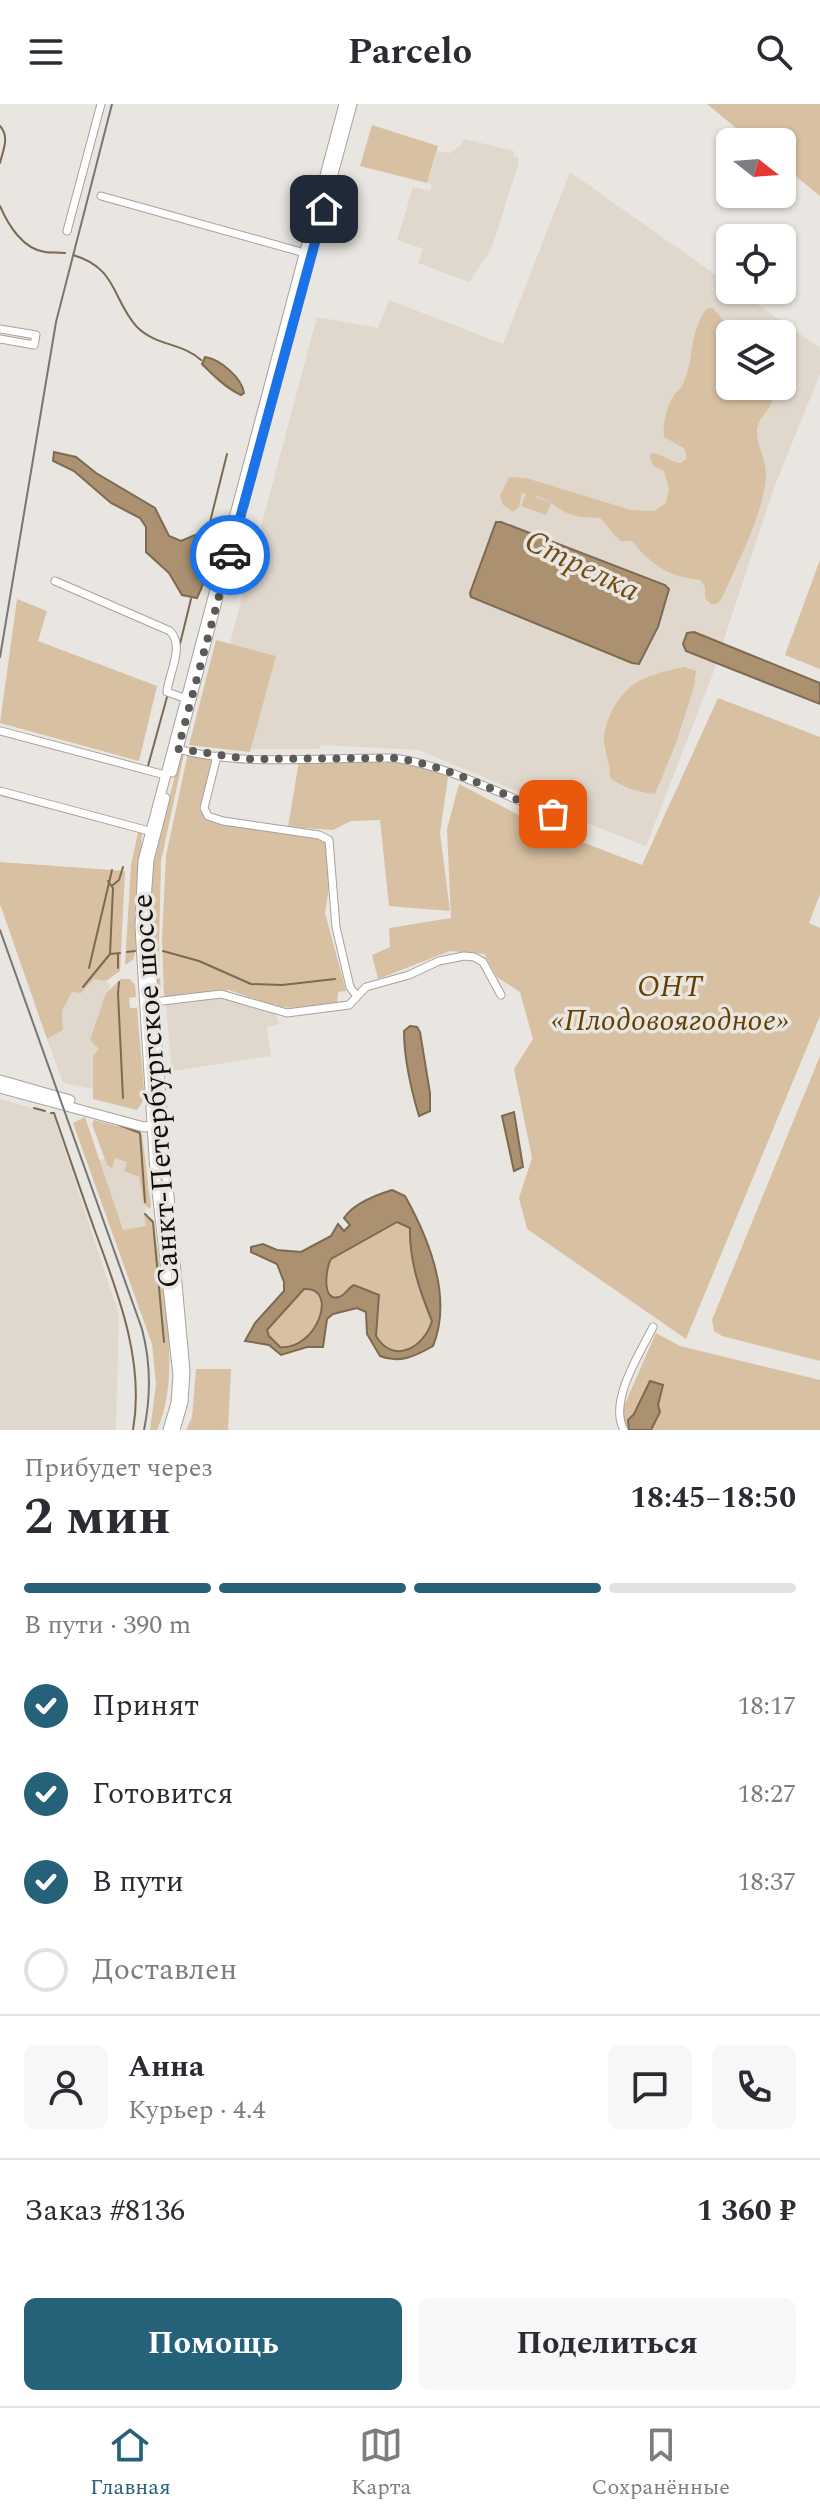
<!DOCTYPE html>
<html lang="ru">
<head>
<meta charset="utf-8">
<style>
  :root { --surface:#fff; --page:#f7f7f7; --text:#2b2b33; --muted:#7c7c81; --line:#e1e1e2; --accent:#256179 }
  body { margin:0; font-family:Spectral,serif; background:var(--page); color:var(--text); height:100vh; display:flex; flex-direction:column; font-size:30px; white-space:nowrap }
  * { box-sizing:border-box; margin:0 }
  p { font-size:26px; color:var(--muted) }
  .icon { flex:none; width:44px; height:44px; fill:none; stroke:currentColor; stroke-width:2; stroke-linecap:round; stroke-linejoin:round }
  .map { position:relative; height:1326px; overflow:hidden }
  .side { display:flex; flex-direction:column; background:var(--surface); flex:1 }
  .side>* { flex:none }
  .needle { width:52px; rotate:107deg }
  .fabs { position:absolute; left:716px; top:24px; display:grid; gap:16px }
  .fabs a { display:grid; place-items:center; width:80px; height:80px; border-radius:12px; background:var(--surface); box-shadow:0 2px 6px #0004; font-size:40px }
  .pin { position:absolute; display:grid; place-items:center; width:68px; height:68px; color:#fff; margin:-34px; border-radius:16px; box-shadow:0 4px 12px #0006 }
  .courier { position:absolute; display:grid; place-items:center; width:80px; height:80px; margin:-40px; border:6px solid #1a73e8; border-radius:50%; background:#fff; color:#222; box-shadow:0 2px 10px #0007 }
  .summary em { font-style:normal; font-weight:700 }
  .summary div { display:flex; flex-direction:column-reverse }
  .summary { display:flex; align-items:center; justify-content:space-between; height:136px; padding:0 24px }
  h1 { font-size:52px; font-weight:700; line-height:60px }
  .bar { display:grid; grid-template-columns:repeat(4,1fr); gap:12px 8px; align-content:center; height:96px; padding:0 24px }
  .bar i { height:10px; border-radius:6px; background:var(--line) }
  .bar .active { background:var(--accent) }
  .bar p { grid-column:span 4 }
  .line { display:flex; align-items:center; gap:20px; padding:0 24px; border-top:2px solid var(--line) }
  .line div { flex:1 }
  .round { display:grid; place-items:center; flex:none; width:84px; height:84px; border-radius:12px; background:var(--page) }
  ol { padding:0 24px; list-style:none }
  li { display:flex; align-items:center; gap:24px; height:88px }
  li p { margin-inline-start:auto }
  li .icon { padding:8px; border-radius:50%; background:var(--accent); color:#fff; stroke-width:4 }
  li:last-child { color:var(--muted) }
  li i { width:44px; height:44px; border:4px solid var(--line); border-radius:50% }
  .primary-button { display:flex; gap:16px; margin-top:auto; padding:16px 24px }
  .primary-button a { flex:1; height:92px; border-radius:12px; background:var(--accent); color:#fff; font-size:32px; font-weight:700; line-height:92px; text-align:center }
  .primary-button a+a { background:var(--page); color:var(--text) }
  header { display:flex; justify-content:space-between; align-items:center; height:104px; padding:0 24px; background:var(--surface); font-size:36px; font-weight:700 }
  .tabs { display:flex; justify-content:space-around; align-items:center; height:112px; border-top:2px solid var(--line); background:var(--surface); font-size:22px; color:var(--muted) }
  .tabs a { display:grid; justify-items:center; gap:4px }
  .tabs .active { color:var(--accent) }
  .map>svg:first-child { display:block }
</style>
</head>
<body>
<header><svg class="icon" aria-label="menu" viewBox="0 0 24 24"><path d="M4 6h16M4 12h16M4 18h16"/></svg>Parcelo<svg class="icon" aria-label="search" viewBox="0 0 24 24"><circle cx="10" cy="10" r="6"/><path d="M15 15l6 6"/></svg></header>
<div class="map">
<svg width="820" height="1326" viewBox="0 0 820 1326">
  <rect width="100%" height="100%" fill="#e9e5e0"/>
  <!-- built -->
  <path fill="#e1d8cd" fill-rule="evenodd" d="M 464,35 L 514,47 L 513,52 L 518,54 L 518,61 L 491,146 L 469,178 L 418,159 L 423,145 L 397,136 L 413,83 L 430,87 L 432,81 L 427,79 L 437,47 L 450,49 L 462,40 Z
    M 570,68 L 730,181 L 730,186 L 737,186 L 820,244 L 820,270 L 774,384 L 712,572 L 646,742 L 586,719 L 584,696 L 576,691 L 569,709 L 419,646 L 322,641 L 319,645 L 251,645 L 203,640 L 317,213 L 378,224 L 389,196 L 503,240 ZM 730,230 L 782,230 L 782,282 L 730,282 Z
    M 94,875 L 106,877 L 111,882 L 106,889 L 103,902 L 99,948 L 93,952 L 93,985 L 63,979 L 47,935 L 63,926 L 62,907 L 72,888 L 81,889 Z
    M 220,892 L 261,906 L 275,907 L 279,920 L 267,923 L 271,952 L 172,967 L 166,901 Z
    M 0,995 L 53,1010 L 119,1211 L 116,1326 L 0,1326 Z
    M 116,1051 L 128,1055 L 139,1073 L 149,1124 L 123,1130 L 97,1057 Z"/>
  <!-- green -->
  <path fill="#d8c0a2" d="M 707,0 L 820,0 L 820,92 L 782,61 L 782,38 L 753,38 Z
    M 372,21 L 438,42 L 427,79 L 360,62 Z
    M 713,204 L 734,230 L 730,230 L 730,282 L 771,282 C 777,310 758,307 757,327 C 757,342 766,356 766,370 C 765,408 737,459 722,494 L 717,500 L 711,500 L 705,494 L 705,483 L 701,476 C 670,473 652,462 632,437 L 620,437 L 600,414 C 589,413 577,414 567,409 C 554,403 547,393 531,391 L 551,399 L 546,411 L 521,402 L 526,390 L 522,389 L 519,403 L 513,408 L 503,401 L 500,392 L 509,373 L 526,374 L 631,406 L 654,407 L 666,399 L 669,385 L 664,367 L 653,362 L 650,353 L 651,349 C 663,350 670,358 681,359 L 687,354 L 684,344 L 664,333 C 662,320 667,301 675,290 C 679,285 681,285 683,280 C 695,255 688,232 706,205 Z
    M 820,456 L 820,565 L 785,551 Z
    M 17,495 L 47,507 L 38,537 L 157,582 L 139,657 L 0,619 Z
    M 216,536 L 276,552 L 250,648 L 189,641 Z
    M 684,563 L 696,567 L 694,583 L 676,639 L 655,690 C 638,688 624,684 610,674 C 610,658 605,650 604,637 C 603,620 617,593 631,582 C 645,571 667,567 684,563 Z
    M 718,594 L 820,633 L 820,790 L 809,819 L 820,824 L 820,912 L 686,1235 L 527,1125 L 519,1094 L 532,1054 L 514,965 L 533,935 L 520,888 L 497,873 L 484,850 L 450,847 L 378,875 L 372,851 L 390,843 L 389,824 L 451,814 L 447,725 L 459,680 L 540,722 L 642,761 Z
    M 188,649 L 213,653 L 203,708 L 208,716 L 319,734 L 329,741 L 331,770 L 325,809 L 346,887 L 338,888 L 337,899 L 298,904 L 277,903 L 276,900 L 273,902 L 229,886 L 164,894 L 162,835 L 166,752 Z
    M 180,650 L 184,650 L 161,757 L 159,841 L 161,894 L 156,895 L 150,812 L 152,766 Z
    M 299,657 C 347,657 403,651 448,673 L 440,729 L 450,807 L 389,802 L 380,716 L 351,717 L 333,726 L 288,723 Z
    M 138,728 L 142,729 L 137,804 L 138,840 L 133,856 L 125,861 L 131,761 Z
    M 0,758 L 125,767 L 120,867 L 106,877 L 94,875 L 81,889 L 72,888 L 62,907 L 63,926 L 47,935 L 0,800 Z
    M 121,875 L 130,875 L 135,881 L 136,893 L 129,894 L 130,904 L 137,904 L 144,985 L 143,997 L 137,1006 L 93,995 L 93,952 L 99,945 L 90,936 L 106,889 Z
    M 820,952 L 820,1257 L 722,1232 L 714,1227 L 712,1216 Z
    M 85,1013 L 123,1126 L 146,1122 L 144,1110 L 153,1116 C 161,1176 183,1270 157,1326 L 150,1326 L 156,1280 L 152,1240 L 73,1019 Z
    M 94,1016 L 137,1027 L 142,1031 L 151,1102 L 149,1105 L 144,1100 L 139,1073 L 124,1067 L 127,1058 L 115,1054 L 112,1064 L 107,1061 L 92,1020 Z
    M 397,1118 L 410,1124 C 408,1155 420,1189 432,1217 C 424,1244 393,1261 376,1232 L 379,1191 L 354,1181 C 345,1185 343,1196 332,1192 C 325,1180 324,1167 331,1155 Z
    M 304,1184 C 341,1185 315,1247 280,1243 L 269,1232 L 267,1226 Z
    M 656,1229 L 680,1242 L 820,1276 L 820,1326 L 625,1326 L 623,1304 Z
    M 196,1265 L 231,1265 L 228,1326 L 186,1326 L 192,1313 Z"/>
  <!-- water -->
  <path fill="#ab9170" stroke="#7c6a52" stroke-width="2" fill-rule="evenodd" d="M 205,253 C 220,255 242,274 244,289 L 241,291 C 226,284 214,272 202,260 Z
    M 54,348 L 76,353 L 96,369 L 155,404 L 169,432 L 181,437 L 195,431 L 201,433 C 213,450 206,476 197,494 L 182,491 L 169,469 L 146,448 L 146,423 L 140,414 L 111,399 L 74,367 L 53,357 Z
    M 496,418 L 501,418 L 665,481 L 669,485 L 658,523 L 639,560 L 632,559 L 471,493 L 470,489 Z
    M 694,528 L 820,579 L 820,600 L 686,547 L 683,540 L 687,529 Z
    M 410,922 L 417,923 L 420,928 L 430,989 L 430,1007 L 419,1012 C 411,985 404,955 404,927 Z
    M 514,1008 L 523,1063 L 514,1067 L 502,1012 Z
    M 392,1086 L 405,1092 C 429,1135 453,1193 433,1242 C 416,1252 399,1260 380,1252 L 367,1230 L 366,1208 L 357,1204 L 333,1210 L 327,1215 L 323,1243 L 307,1243 L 281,1251 L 269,1241 L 245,1237 L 255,1219 L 284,1187 L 284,1178 L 277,1160 L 251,1148 L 251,1143 L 263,1140 L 277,1146 L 301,1148 L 331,1132 L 338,1120 L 344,1127 L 350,1121 L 344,1114 C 353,1100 376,1091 392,1086 ZM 397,1118 L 410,1124 C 409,1156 420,1188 432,1217 C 424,1244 393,1261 376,1232 L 379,1191 L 354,1181 C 349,1183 344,1192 339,1193 C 321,1198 326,1163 331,1155 ZM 304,1185 C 340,1183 316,1247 280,1243 L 269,1232 L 267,1226 Z
    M 650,1277 L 663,1281 L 658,1301 L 660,1308 L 651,1326 L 629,1326 L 628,1316 L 634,1310 Z"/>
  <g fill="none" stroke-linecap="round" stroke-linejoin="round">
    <!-- stream -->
    <path stroke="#7c6a52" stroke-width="2" d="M 0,22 C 10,33 3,46 0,59
      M 0,102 C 8,121 23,145 45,148 C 51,149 58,148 65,149
      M 73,151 C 118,164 112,196 137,223 C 156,242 183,239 201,256
      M 205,438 L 227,350
      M 180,540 L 191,495
      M 148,662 L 167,593
      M 108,777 L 113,784 L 110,850
      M 113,781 L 119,776 L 123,763
      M 163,847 L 199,857 L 251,880 L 282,881 L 335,875
      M 127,848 L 135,847
      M 118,850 L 118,864
      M 89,864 L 112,766
      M 119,878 L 118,889 L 123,994
      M 83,883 L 110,850 L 120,849
      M 34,1004 L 45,1007
      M 51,1009 L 54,1009 C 68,1049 81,1088 95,1127 C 118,1189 145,1258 133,1326
      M 119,1021 L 140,1029 L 145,1098
      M 145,1110 L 153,1118 L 164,1238"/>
    <defs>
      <path id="minor" d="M 101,92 L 305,149
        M 67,127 L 101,0
        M 0,225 L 36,231 L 34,241 L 0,235
        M 55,477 L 170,527 C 185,543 169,568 167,588 L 184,594
        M 1,627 L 165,671
        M 178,645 C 239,663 329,653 394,654 C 449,662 501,691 553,710 L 572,714
        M 217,652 L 204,704 L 208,712 L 223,717 L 319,731 L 329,736 L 336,823 L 350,883 L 356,891
        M 0,687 L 149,727
        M 154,898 L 221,890 L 287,909 L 349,901 L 366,883 L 409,871 L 439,857 L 464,852 L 474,853 L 483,858 L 501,891
        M 624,1326 C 608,1298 640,1249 653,1223"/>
      <path id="major" d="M 243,402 L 352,0
        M 172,668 L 218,493
        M 165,694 L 149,756 L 146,795 L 165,1049 L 185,1267 L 183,1298 L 175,1326
        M 0,976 L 70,996
        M 0,984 L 144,1023 L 156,1021
        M 168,1326 L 176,1299 L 178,1271 L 155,1069 L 140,822 L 143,757 L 344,0"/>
    </defs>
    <!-- minor casing -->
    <use href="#minor" stroke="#a6a29d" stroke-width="9"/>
    <!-- major casing -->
    <use href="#major" stroke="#a6a29d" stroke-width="11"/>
    <!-- minor -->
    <use href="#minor" stroke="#fff" stroke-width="7"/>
    <!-- major -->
    <use href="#major" stroke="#fff" stroke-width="9"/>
    <!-- tram -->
    <path stroke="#787672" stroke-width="2" d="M 0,553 L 56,218 L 112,0
      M 0,826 L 142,1225 C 151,1259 151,1292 144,1326"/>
  </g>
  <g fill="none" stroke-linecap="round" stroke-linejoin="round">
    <!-- done -->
    <path stroke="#5c5a57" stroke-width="8" stroke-dasharray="0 14.4" d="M 230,451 L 178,645 L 249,655 L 394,654 C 449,661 501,691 553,710"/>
    <!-- route -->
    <path stroke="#1a73e8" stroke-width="10" d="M 230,451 L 324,105"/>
  </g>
  <g text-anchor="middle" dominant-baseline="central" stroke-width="7" stroke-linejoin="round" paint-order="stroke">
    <!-- park labels -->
    <g font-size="30" font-style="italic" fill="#634001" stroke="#e9e5e0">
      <text x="670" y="883">ОНТ<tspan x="670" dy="34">«Плодовоягодное»</tspan></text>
    </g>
    <!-- street labels -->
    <g font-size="30" fill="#100f0d" stroke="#e9e5e0">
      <text transform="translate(156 987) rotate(-94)">Санкт-Петербургское шоссе</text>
    </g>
    <!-- water labels -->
    <g font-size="32" font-style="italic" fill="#724e16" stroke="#e9e5e0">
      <text transform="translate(582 462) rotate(26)">Стрелка</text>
    </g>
  </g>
</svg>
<div class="fabs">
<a><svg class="needle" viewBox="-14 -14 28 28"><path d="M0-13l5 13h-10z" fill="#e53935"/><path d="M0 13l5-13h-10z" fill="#7c7c81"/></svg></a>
<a><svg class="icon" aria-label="locate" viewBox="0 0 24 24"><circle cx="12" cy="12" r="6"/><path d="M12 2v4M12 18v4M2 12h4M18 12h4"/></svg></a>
<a><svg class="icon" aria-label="layers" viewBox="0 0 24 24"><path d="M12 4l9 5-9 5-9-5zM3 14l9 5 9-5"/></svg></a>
</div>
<div class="pin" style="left:553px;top:710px;background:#ea580c"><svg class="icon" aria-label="bag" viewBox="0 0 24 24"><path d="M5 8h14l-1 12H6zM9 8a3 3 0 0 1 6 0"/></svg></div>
<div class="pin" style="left:324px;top:105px;background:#1f2937"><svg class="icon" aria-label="home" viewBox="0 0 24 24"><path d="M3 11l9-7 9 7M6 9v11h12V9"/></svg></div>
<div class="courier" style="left:230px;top:451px"><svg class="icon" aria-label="car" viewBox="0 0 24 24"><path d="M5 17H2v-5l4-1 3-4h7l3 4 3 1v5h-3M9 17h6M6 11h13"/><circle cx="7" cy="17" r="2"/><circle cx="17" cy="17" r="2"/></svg></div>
</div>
<section class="side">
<div class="summary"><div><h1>2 мин</h1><p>Прибудет через</p></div><em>18:45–18:50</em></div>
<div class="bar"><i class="active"></i><i class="active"></i><i class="active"></i><i></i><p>В пути · 390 m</p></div>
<ol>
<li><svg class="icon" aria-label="check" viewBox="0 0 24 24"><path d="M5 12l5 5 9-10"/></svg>Принят<p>18:17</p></li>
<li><svg class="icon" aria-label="check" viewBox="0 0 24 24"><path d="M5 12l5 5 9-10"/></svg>Готовится<p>18:27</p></li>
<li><svg class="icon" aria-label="check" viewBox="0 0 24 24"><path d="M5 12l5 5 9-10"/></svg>В пути<p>18:37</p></li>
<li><i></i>Доставлен</li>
</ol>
<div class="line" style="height:144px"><a class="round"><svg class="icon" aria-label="person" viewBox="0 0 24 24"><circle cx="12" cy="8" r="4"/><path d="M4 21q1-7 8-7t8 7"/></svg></a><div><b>Анна</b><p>Курьер · 4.4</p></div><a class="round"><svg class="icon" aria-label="chat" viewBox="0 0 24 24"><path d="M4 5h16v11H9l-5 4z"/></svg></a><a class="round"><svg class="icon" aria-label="phone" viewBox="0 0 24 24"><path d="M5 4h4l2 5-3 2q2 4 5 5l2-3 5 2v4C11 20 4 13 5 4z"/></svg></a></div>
<div class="line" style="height:104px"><div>Заказ #8136</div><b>1 360 ₽</b></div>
<div class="primary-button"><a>Помощь</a><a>Поделиться</a></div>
</section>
<nav class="tabs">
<a class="active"><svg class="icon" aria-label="home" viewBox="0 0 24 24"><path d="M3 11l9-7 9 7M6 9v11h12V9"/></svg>Главная</a>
<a><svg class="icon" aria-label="map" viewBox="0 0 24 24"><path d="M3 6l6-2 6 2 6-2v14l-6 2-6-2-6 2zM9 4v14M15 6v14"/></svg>Карта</a>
<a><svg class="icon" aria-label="saved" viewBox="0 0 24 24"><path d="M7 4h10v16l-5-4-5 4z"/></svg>Сохранённые</a>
</nav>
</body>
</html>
